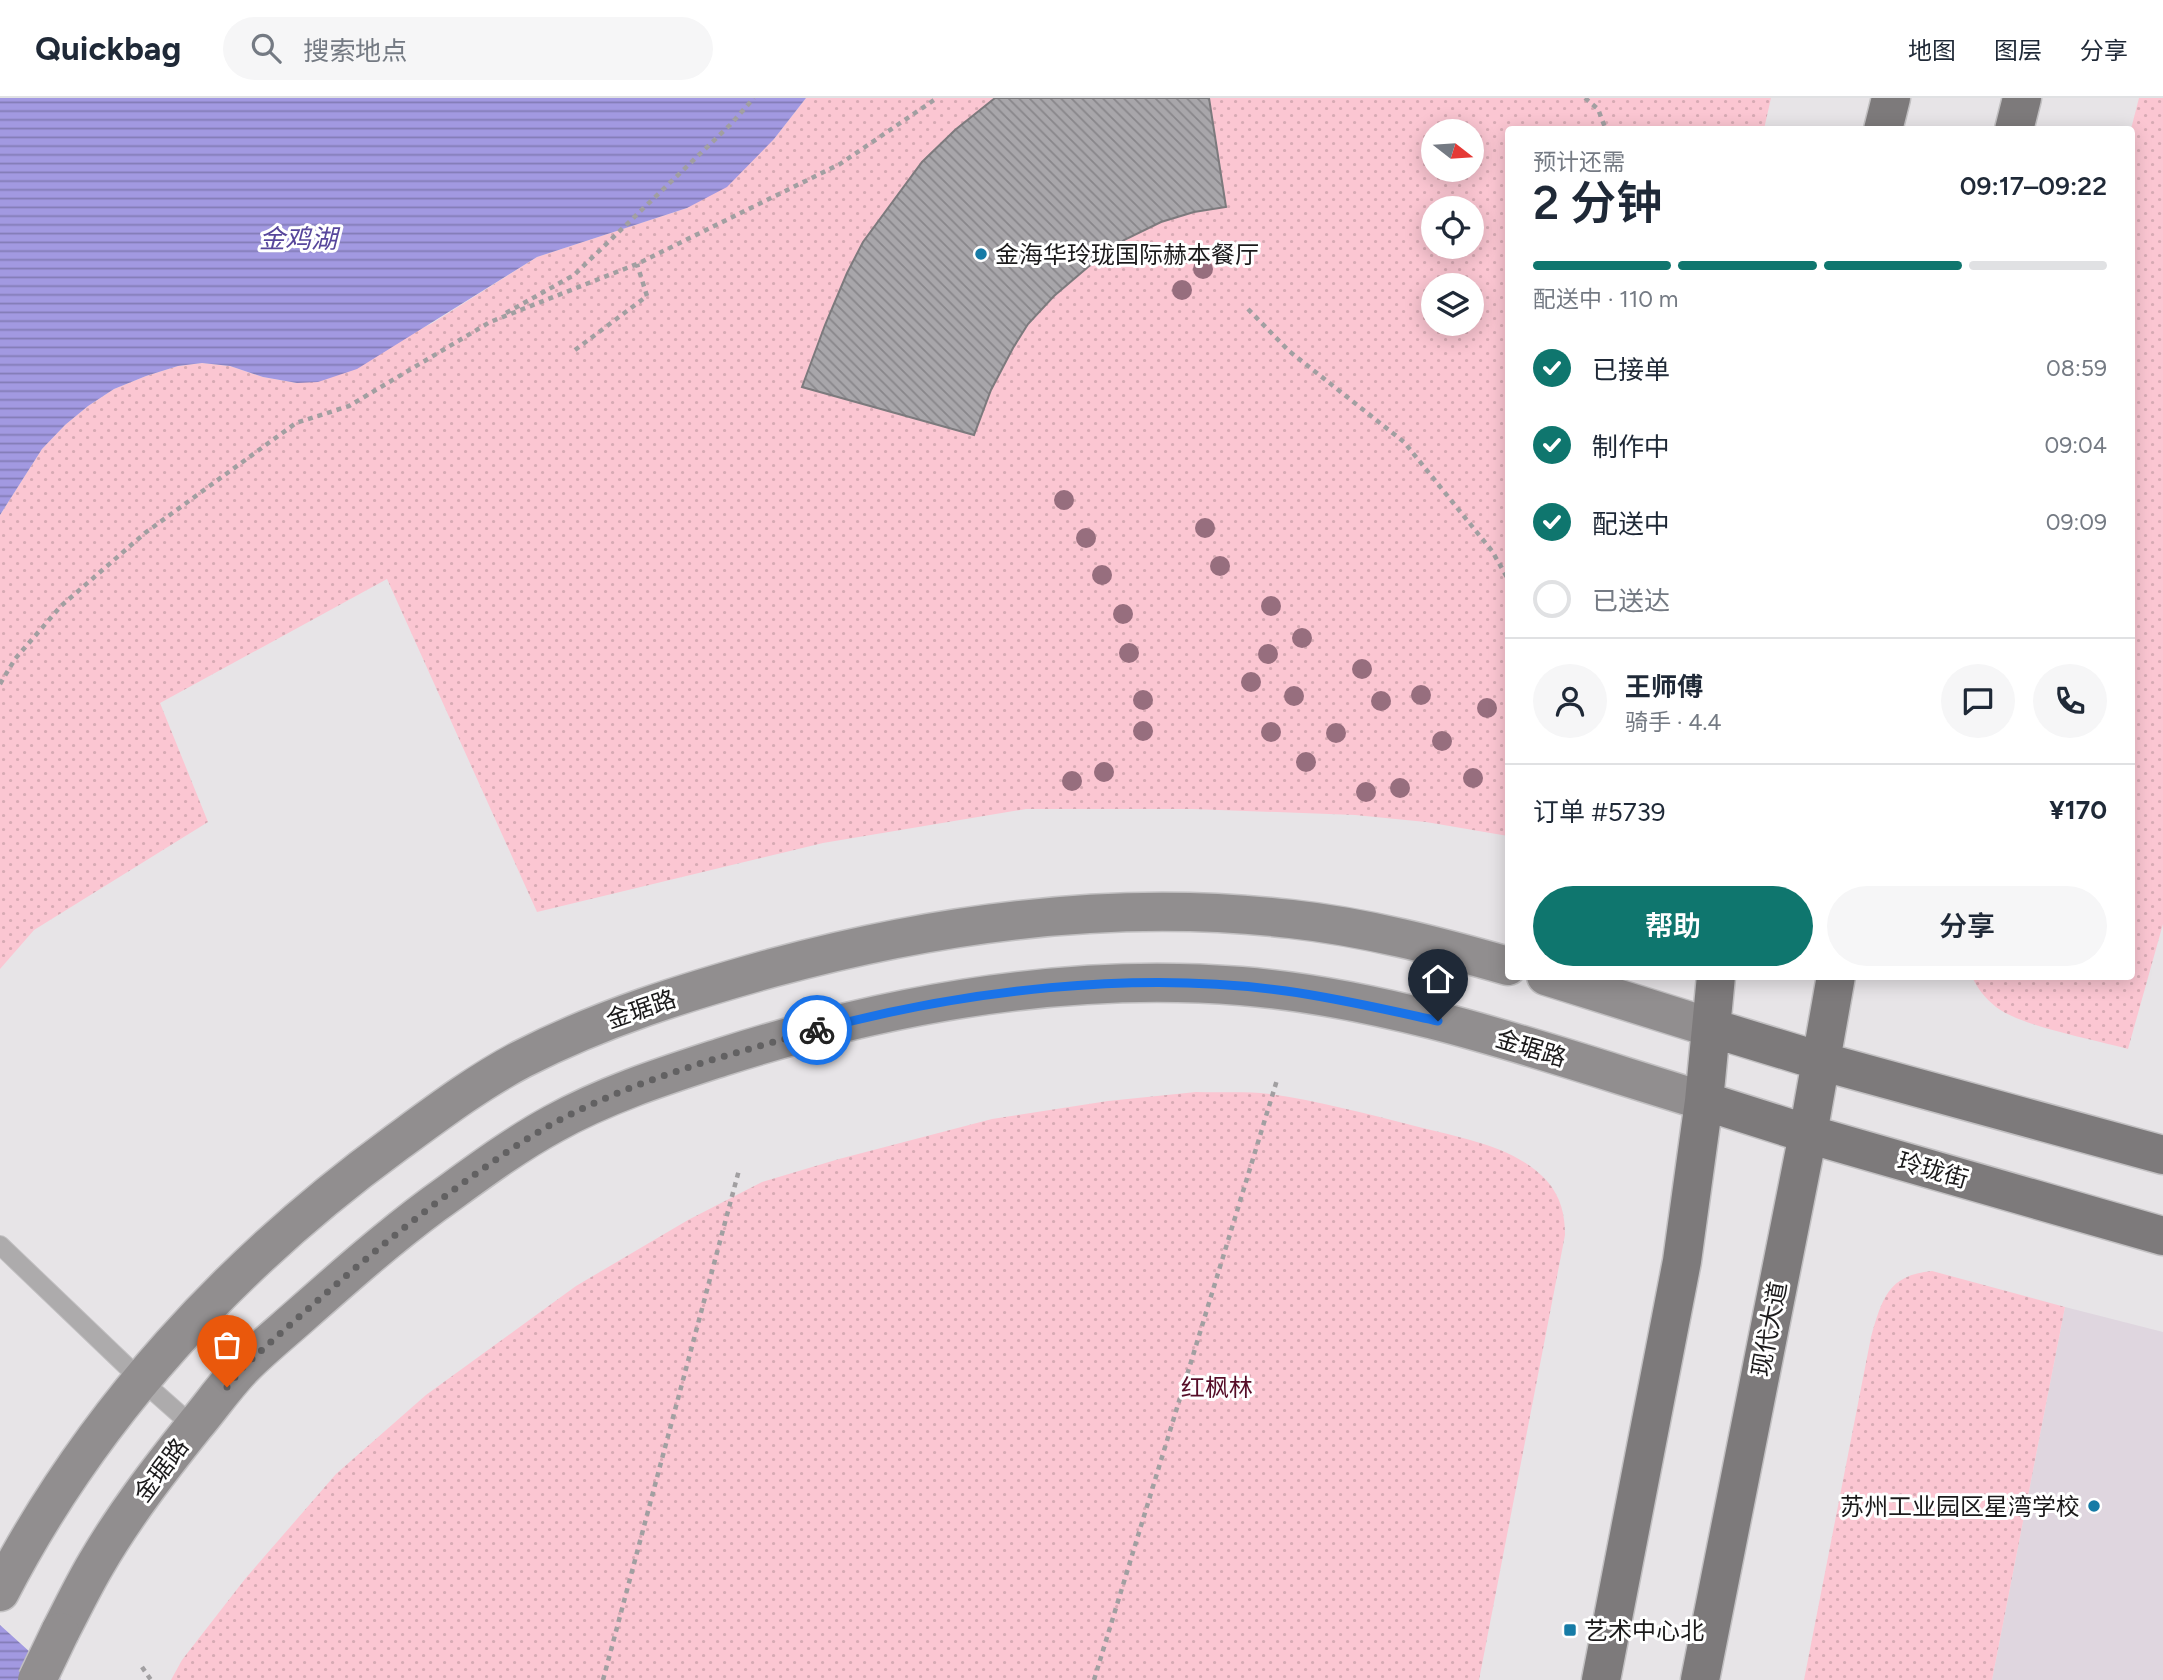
<!DOCTYPE html>
<html lang="zh">
<head>
<meta charset="utf-8">
<style>
  :root { --surface:#fff; --page:#f6f6f7; --text:#1f2937; --muted:#747a83; --line:#e0e1e3; --accent:#0f766e }
  body { margin:0; font-family:Figtree,"Noto Sans SC",sans-serif; background:var(--page); color:var(--text); height:100vh; display:flex; flex-direction:column; font-size:26px; white-space:nowrap }
  * { box-sizing:border-box; margin:0 }
  p { font-size:23px; color:var(--muted) }
  .icon { flex:none; width:38px; height:38px; fill:none; stroke:currentColor; stroke-width:2; stroke-linecap:round; stroke-linejoin:round }
  .map { position:relative; flex:1; overflow:hidden }
  .details { position:absolute; left:1505px; top:28px; width:630px; height:854px; display:flex; flex-direction:column; background:var(--surface); border-radius:7px; box-shadow:0 4px 18px #0003 }
  .details>* { flex:none }
  .needle { width:46px; rotate:107deg }
  .buttons { position:absolute; left:1421px; top:21px; display:grid; gap:14px }
  .buttons a { display:grid; place-items:center; width:63px; height:63px; border-radius:50%; background:var(--surface); box-shadow:0 4px 18px #0003; font-size:35px }
  .pin { position:absolute; display:grid; place-items:center; width:60px; height:60px; color:#fff; margin:-72px -30px; border-radius:50% 50% 50% 0; rotate:-45deg; box-shadow:0 0 7px #0007 }
  .pin .icon { rotate:45deg }
  .courier { position:absolute; display:grid; place-items:center; width:70px; height:70px; margin:-35px; border:5px solid #1a73e8; border-radius:50%; background:#fff; color:#222; box-shadow:0 2px 9px #0007 }
  .overview em { font-style:normal; font-weight:600 }
  .overview div { display:flex; flex-direction:column-reverse }
  .overview { display:flex; align-items:center; justify-content:space-between; height:119px; padding:0 28px }
  h1 { font-size:46px; font-weight:600; line-height:52px }
  .bar { display:grid; grid-template-columns:repeat(4,1fr); gap:10px 7px; align-content:center; height:84px; padding:0 28px }
  .bar i { height:9px; border-radius:5px; background:var(--line) }
  .bar .selected { background:var(--accent) }
  .bar p { grid-column:span 4 }
  .line { display:flex; align-items:center; gap:18px; padding:0 28px; border-top:2px solid var(--line) }
  .line div { flex:1 }
  .round { display:grid; place-items:center; flex:none; width:74px; height:74px; border-radius:37px; background:var(--page) }
  ol { padding:0 28px; list-style:none }
  li { display:flex; align-items:center; gap:21px; height:77px }
  li p { margin-inline-start:auto }
  li .icon { padding:7px; border-radius:50%; background:var(--accent); color:#fff; stroke-width:4 }
  li:last-child { color:var(--muted) }
  li i { width:38px; height:38px; border:4px solid var(--line); border-radius:50% }
  .cta { display:flex; gap:14px; margin-top:auto; padding:14px 28px }
  .cta a { flex:1; height:80px; border-radius:42px; background:var(--accent); color:#fff; font-size:28px; font-weight:600; line-height:80px; text-align:center }
  .cta a+a { background:var(--page); color:var(--text) }
  header { display:flex; align-items:center; gap:42px; box-sizing:border-box; height:98px; padding:0 35px; background:var(--surface); border-bottom:2px solid var(--line) }
  header strong { font-size:33px }
  nav { display:flex; gap:38px; margin-inline-start:auto; font-size:24px }
  .search { width:490px; height:63px; background:var(--page); display:flex; align-items:center; gap:18px; box-sizing:border-box; padding:0 24px; border-radius:38px; color:var(--muted); font-size:26px }
  .map>svg:first-child { display:block }
</style>
</head>
<body>
<header>
<strong>Quickbag</strong>
<div class="search"><svg class="icon" aria-label="search" viewBox="0 0 24 24"><circle cx="10" cy="10" r="6"/><path d="M15 15l6 6"/></svg>搜索地点</div>
<nav><a>地图</a><a>图层</a><a>分享</a></nav>
</header>
<div class="map">
<svg width="2163" height="1582" viewBox="0 0 2163 1582">
  <defs>
    <pattern id="park-dots" width="8" height="8" patternUnits="userSpaceOnUse" patternTransform="scale(1.75)"><rect width="8" height="8" fill="#fbc6d2"/><path d="M2 2h.1M6 6h.1" fill="none" stroke="#d7aab4" stroke-width="1.8" stroke-linecap="round"/></pattern>
    <pattern id="water-rules" width="6" height="5" patternUnits="userSpaceOnUse" patternTransform="scale(1.75)"><rect width="6" height="5" fill="#a299e1"/><path d="M0 2.5h6" fill="none" stroke="#837cb6"/></pattern>
    <pattern id="building-back-hatch" width="6" height="6" patternUnits="userSpaceOnUse" patternTransform="scale(1.75)"><rect width="6" height="6" fill="#a8a6aa"/><path d="M-1 5l2 2M0 0l6 6M5-1l2 2" fill="none" stroke="#88868a"/></pattern>
  </defs>
  <rect width="100%" height="100%" fill="#e7e4e7"/>
  <!-- built -->
  <path fill="#dfd6df" d="M 2065,1209 L 2163,1234 L 2163,1582 L 1992,1582 Z"/>
  <!-- park -->
  <path fill="url(#park-dots)" fill-rule="evenodd" d="M 806,0 L 1771,0 L 1764,31 L 1508,32 L 1508,738 L 1426,724 L 1355,717 L 1192,711 L 1026,711 L 823,745 L 537,814 L 387,481 L 160,605 L 208,724 L 34,832 L 0,871 L 0,417 L 42,351 L 65,327 L 88,308 L 114,291 L 146,278 L 178,268 L 202,265 L 230,268 L 263,279 L 297,285 L 431,226 L 537,159 L 687,110 L 774,41 ZM 1433,33 L 1472,33 L 1472,72 L 1433,72 ZM 1433,110 L 1472,110 L 1472,149 L 1433,149 ZM 1433,187 L 1472,187 L 1472,226 L 1433,226 Z
    M 2139,0 L 2163,0 L 2163,826 L 2128,951 C 2095,942 2020,928 1996,909 C 1985,900 1978,891 1972,879 L 2132,878 L 2131,31 Z
    M 1196,994 C 1220,995 1246,993 1270,996 C 1318,1003 1364,1015 1411,1027 C 1455,1039 1515,1047 1547,1083 C 1561,1099 1565,1117 1565,1137 L 1479,1582 L 171,1582 L 182,1562 L 245,1481 L 336,1376 L 426,1297 L 576,1188 L 688,1122 L 762,1084 L 839,1061 L 992,1021 L 1108,1003 Z
    M 1932,1173 L 2065,1209 L 1992,1582 L 1804,1582 L 1871,1239 C 1882,1201 1888,1177 1932,1173 Z"/>
  <!-- water -->
  <path fill="url(#water-rules)" d="M 0,0 L 806,0 L 774,41 L 727,89 L 687,110 L 537,159 L 357,271 L 318,284 L 297,285 L 263,279 L 230,268 L 202,265 L 178,268 L 146,278 L 114,291 L 88,308 L 65,327 L 42,351 L 0,417 Z
    M 0,1527 L 61,1582 L 0,1582 Z"/>
  <!-- building -->
  <path fill="url(#building-back-hatch)" stroke="#7c7a7d" stroke-width="2" d="M 995,0 L 1209,0 L 1226,109 L 1194,114 L 1161,124 L 1124,142 L 1088,169 L 1054,198 L 1028,226 L 1013,250 L 991,292 L 974,337 L 802,289 L 825,227 L 847,175 L 863,144 L 922,64 L 955,32 Z"/>
  <g fill="none" stroke-linecap="round" stroke-linejoin="round">
    <defs>
      <path id="lane" d="M 0,1147 L 141,1282 L 194,1329"/>
      <path id="secondary" d="M 1546,878 L 1712,930
        M 0,1494 C 93,1314 233,1164 396,1045 C 437,1015 478,984 522,961 C 602,920 686,894 772,870 C 941,824 1117,801 1291,821 C 1365,829 1438,848 1508,868
        M 60,1534 C 72,1511 83,1488 96,1466 C 125,1416 160,1371 196,1326 C 212,1307 227,1285 245,1267 C 263,1249 283,1233 302,1216 C 345,1178 388,1140 434,1106 C 473,1078 511,1049 553,1026 C 607,996 664,978 722,959 C 888,906 1066,874 1241,888 C 1400,901 1552,957 1704,1003"/>
      <path id="primary" d="M 1883,32 L 1891,0
        M 2014,32 L 2022,0
        M 1712,930 L 1820,963 L 2163,1057
        M 1704,1003 L 1808,1036 L 2163,1138
        M 1601,1582 L 1682,1163 L 1704,1003 L 1716,878
        M 1700,1582 L 1808,1036 L 1836,878"/>
    </defs>
    <!-- lane casing -->
    <use href="#lane" stroke="#c2c0c2" stroke-width="20"/>
    <!-- secondary casing -->
    <use href="#secondary" stroke="#c2c0c2" stroke-width="41"/>
    <!-- primary casing -->
    <use href="#primary" stroke="#c2c0c2" stroke-width="41"/>
    <!-- path -->
    <path stroke="#a19fa1" stroke-width="4.5" stroke-dasharray="5 5" stroke-linecap="butt" d="M 1585,0 L 1598,11 L 1606,32
      M 1248,211 L 1289,253 L 1404,344 L 1492,453 L 1508,481
      M 506,215 L 574,177 L 730,27 L 754,0
      M 575,252 L 647,198 L 637,166
      M 0,586 L 15,561 L 61,508 L 145,435 L 296,325 L 349,308 L 490,224 L 637,166 L 840,66 L 937,0
      M 142,1569 L 151,1582
      M 603,1582 L 739,1072
      M 1094,1582 L 1277,982"/>
    <!-- lane -->
    <use href="#lane" stroke="#adabac" stroke-width="18"/>
    <!-- secondary -->
    <use href="#secondary" stroke="#918e8f" stroke-width="38"/>
    <!-- primary -->
    <use href="#primary" stroke="#7d7a7b" stroke-width="38"/>
    <defs>
      <path id="secondary-bridge" d="M 37,1582 L 60,1534"/>
    </defs>
    <!-- secondary-bridge casing -->
    <use href="#secondary-bridge" stroke="#c2c0c2" stroke-width="41" stroke-linecap="butt"/>
    <!-- secondary-bridge -->
    <use href="#secondary-bridge" stroke="#918e8f" stroke-width="38"/>
  </g>
  <!-- trees -->
  <g fill="#976e7e">
    <circle cx="1203" cy="171" r="10"/>
    <circle cx="1182" cy="192" r="10"/>
    <circle cx="1064" cy="402" r="10"/>
    <circle cx="1205" cy="430" r="10"/>
    <circle cx="1086" cy="440" r="10"/>
    <circle cx="1220" cy="468" r="10"/>
    <circle cx="1102" cy="477" r="10"/>
    <circle cx="1271" cy="508" r="10"/>
    <circle cx="1123" cy="516" r="10"/>
    <circle cx="1302" cy="540" r="10"/>
    <circle cx="1129" cy="555" r="10"/>
    <circle cx="1268" cy="556" r="10"/>
    <circle cx="1362" cy="571" r="10"/>
    <circle cx="1251" cy="584" r="10"/>
    <circle cx="1421" cy="597" r="10"/>
    <circle cx="1294" cy="598" r="10"/>
    <circle cx="1143" cy="602" r="10"/>
    <circle cx="1381" cy="603" r="10"/>
    <circle cx="1487" cy="610" r="10"/>
    <circle cx="1143" cy="633" r="10"/>
    <circle cx="1271" cy="634" r="10"/>
    <circle cx="1336" cy="635" r="10"/>
    <circle cx="1442" cy="643" r="10"/>
    <circle cx="1306" cy="664" r="10"/>
    <circle cx="1104" cy="674" r="10"/>
    <circle cx="1473" cy="680" r="10"/>
    <circle cx="1072" cy="683" r="10"/>
    <circle cx="1400" cy="690" r="10"/>
    <circle cx="1366" cy="694" r="10"/>
  </g>
  <g fill="none" stroke-linecap="round" stroke-linejoin="round">
    <!-- done -->
    <path stroke="#626162" stroke-width="7" stroke-dasharray="0 12.6" d="M 227,1289 L 243,1269 C 313,1206 383,1143 459,1088 C 489,1066 520,1044 552,1026 C 635,981 727,957 817,932"/>
    <!-- route -->
    <path stroke="#1a73e8" stroke-width="9" d="M 817,932 C 963,892 1136,872 1286,893 C 1337,900 1388,912 1438,923"/>
  </g>
  <!-- markers -->
  <g fill="#167ba6" stroke="#fff" stroke-width="2.5">
    <circle cx="981" cy="156" r="7"/>
    <circle cx="2094" cy="1408" r="7"/>
    <rect x="1563" y="1525" width="14" height="14" rx="3.5"/>
  </g>
  <g text-anchor="middle" dominant-baseline="central" stroke-width="6" stroke-linejoin="round" paint-order="stroke">
    <!-- poi labels -->
    <g font-size="24" fill="#1b1a1b" stroke="#fff" text-anchor="start">
      <text x="995" y="156">金海华玲珑国际赫本餐厅</text>
      <text x="2080" y="1408" text-anchor="end">苏州工业园区星湾学校</text>
      <text x="1584" y="1532">艺术中心北</text>
    </g>
    <!-- street labels -->
    <g font-size="24" fill="#1b1a1b" stroke="#fff">
      <text transform="translate(641 911) rotate(-19)">金琚路</text>
      <text transform="translate(1531 950) rotate(17)">金琚路</text>
      <text transform="translate(1933 1072) rotate(16)">玲珑街</text>
      <text transform="translate(1769 1231) rotate(-79)">现代大道</text>
      <text transform="translate(161 1372) rotate(-53)">金琚路</text>
    </g>
    <!-- park labels -->
    <g font-size="24" fill="#560d28" stroke="#fff">
      <text x="1217" y="1289">红枫林</text>
    </g>
    <!-- water labels -->
    <g font-size="26" font-style="italic" fill="#57469b" stroke="#fff">
      <text x="298" y="141">金鸡湖</text>
    </g>
  </g>
</svg>
<div class="buttons">
<a><svg class="needle" viewBox="-14 -14 28 28"><path d="M0-13l5 13h-10z" fill="#e53935"/><path d="M0 13l5-13h-10z" fill="#747a83"/></svg></a>
<a><svg class="icon" aria-label="locate" viewBox="0 0 24 24"><circle cx="12" cy="12" r="6"/><path d="M12 2v4M12 18v4M2 12h4M18 12h4"/></svg></a>
<a><svg class="icon" aria-label="layers" viewBox="0 0 24 24"><path d="M12 4l9 5-9 5-9-5zM3 14l9 5 9-5"/></svg></a>
</div>
<div class="pin" style="left:227px;top:1289px;background:#ea580c"><svg class="icon" aria-label="bag" viewBox="0 0 24 24"><path d="M5 8h14l-1 12H6zM9 8a3 3 0 0 1 6 0"/></svg></div>
<div class="pin" style="left:1438px;top:923px;background:#1f2937"><svg class="icon" aria-label="home" viewBox="0 0 24 24"><path d="M3 11l9-7 9 7M6 9v11h12V9"/></svg></div>
<div class="courier" style="left:817px;top:932px"><svg class="icon" aria-label="bike" viewBox="0 0 24 24"><circle cx="6" cy="16" r="4"/><circle cx="18" cy="16" r="4"/><path d="M6 16l4-8h5l3 8M10 8l3 8H6M13 5h3"/></svg></div>
<section class="details">
<div class="overview"><div><h1>2 分钟</h1><p>预计还需</p></div><em>09:17–09:22</em></div>
<div class="bar"><i class="selected"></i><i class="selected"></i><i class="selected"></i><i></i><p>配送中 · 110 m</p></div>
<ol>
<li><svg class="icon" aria-label="check" viewBox="0 0 24 24"><path d="M5 12l5 5 9-10"/></svg>已接单<p>08:59</p></li>
<li><svg class="icon" aria-label="check" viewBox="0 0 24 24"><path d="M5 12l5 5 9-10"/></svg>制作中<p>09:04</p></li>
<li><svg class="icon" aria-label="check" viewBox="0 0 24 24"><path d="M5 12l5 5 9-10"/></svg>配送中<p>09:09</p></li>
<li><i></i>已送达</li>
</ol>
<div class="line" style="height:126px"><a class="round"><svg class="icon" aria-label="person" viewBox="0 0 24 24"><circle cx="12" cy="8" r="4"/><path d="M4 21q1-7 8-7t8 7"/></svg></a><div><b>王师傅</b><p>骑手 · 4.4</p></div><a class="round"><svg class="icon" aria-label="chat" viewBox="0 0 24 24"><path d="M4 5h16v11H9l-5 4z"/></svg></a><a class="round"><svg class="icon" aria-label="phone" viewBox="0 0 24 24"><path d="M5 4h4l2 5-3 2q2 4 5 5l2-3 5 2v4C11 20 4 13 5 4z"/></svg></a></div>
<div class="line" style="height:91px"><div>订单 #5739</div><b>¥170</b></div>
<div class="cta"><a>帮助</a><a>分享</a></div>
</section>
</div>
</body>
</html>
